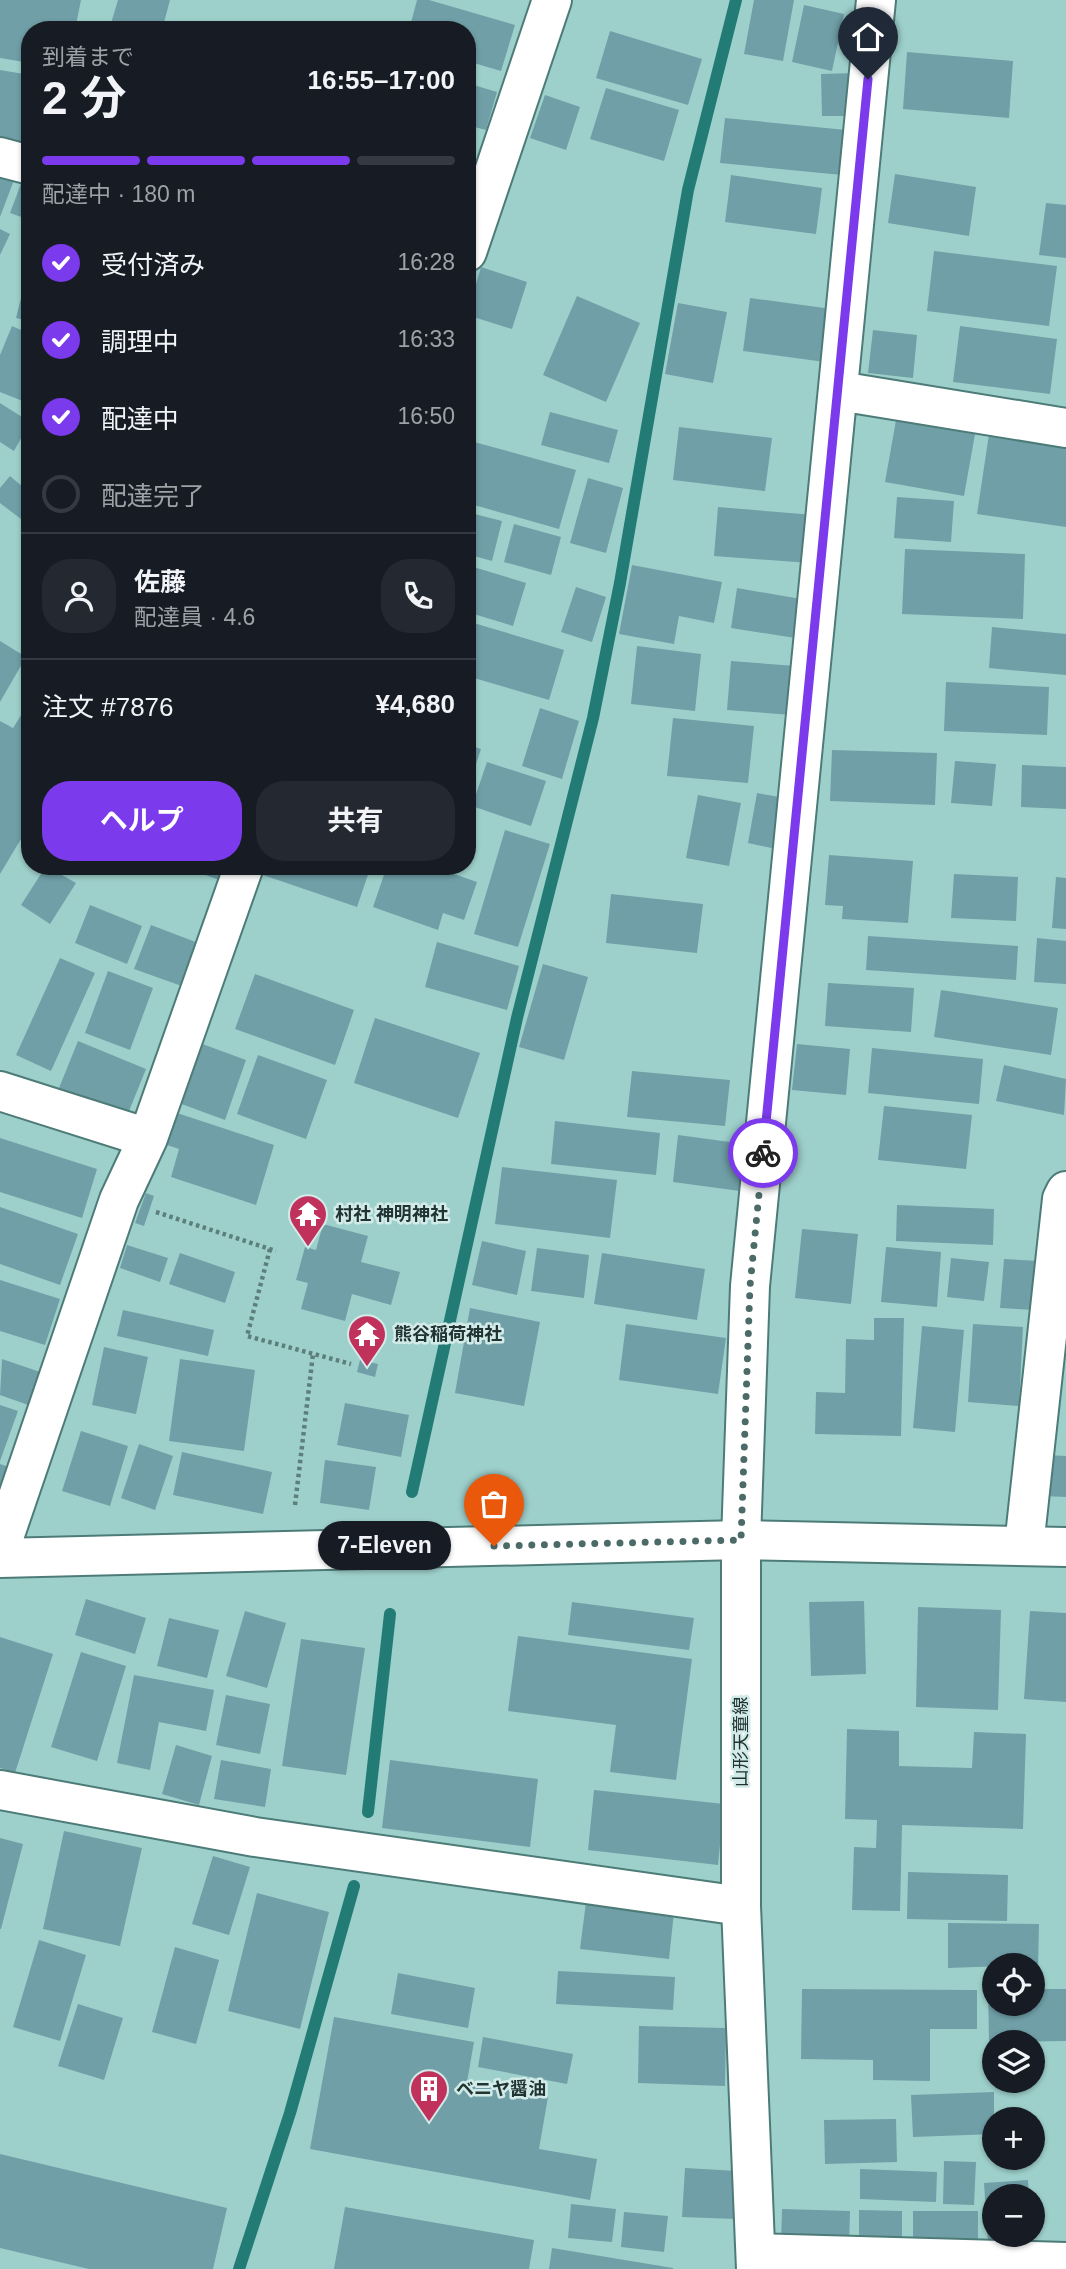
<!DOCTYPE html>
<html lang="ja">
<head>
<meta charset="utf-8">
<style>
  :root { --surface:#171b24; --page:#242831; --text:#f1f3f6; --muted:#9ea1a6; --line:#363941; --accent:#7c3aed }
  body { margin:0; font-family:Arial,"Noto Sans JP",sans-serif; background:var(--page); color:var(--text); height:100vh; display:flex; flex-direction:column; font-size:26px; white-space:nowrap }
  * { box-sizing:border-box; margin:0 }
  p { font-size:23px; color:var(--muted) }
  .icon { flex:none; width:38px; height:38px; fill:none; stroke:currentColor; stroke-width:2; stroke-linecap:round; stroke-linejoin:round }
  .map { position:relative; flex:1; overflow:hidden }
  .details { position:absolute; left:21px; top:21px; width:455px; height:854px; display:flex; flex-direction:column; background:var(--surface); border-radius:28px; box-shadow:0 2px 5px #0004 }
  .details>* { flex:none }
  .controls { position:absolute; left:982px; top:1953px; display:grid; gap:14px }
  .controls a { display:grid; place-items:center; width:63px; height:63px; border-radius:50%; background:var(--surface); box-shadow:0 2px 5px #0004; font-size:35px }
  .pin { position:absolute; display:grid; place-items:center; width:60px; height:60px; color:#fff; margin:-72px -30px; border-radius:50% 50% 50% 0; rotate:-45deg; box-shadow:0 0 7px #0007 }
  .pin .icon { rotate:45deg }
  .courier { position:absolute; display:grid; place-items:center; width:70px; height:70px; margin:-35px; border:5px solid #7c3aed; border-radius:50%; background:#fff; color:#222; box-shadow:0 2px 9px #0007 }
  .bubble { position:absolute; height:49px; border-radius:24px; background:var(--surface); box-shadow:0 2px 5px #0004; font-size:23px; font-weight:700; line-height:49px; text-align:center }
  .overview em { font-style:normal; font-weight:700 }
  .overview div { display:flex; flex-direction:column-reverse }
  .overview { display:flex; align-items:center; justify-content:space-between; height:119px; padding:0 21px }
  h1 { font-size:46px; font-weight:700; line-height:52px }
  .bar { display:grid; grid-template-columns:repeat(4,1fr); gap:10px 7px; align-content:center; height:84px; padding:0 21px }
  .bar i { height:9px; border-radius:5px; background:var(--line) }
  .bar .current { background:var(--accent) }
  .bar p { grid-column:span 4 }
  .line { display:flex; align-items:center; gap:18px; padding:0 21px; border-top:2px solid var(--line) }
  .line div { flex:1 }
  .round { display:grid; place-items:center; flex:none; width:74px; height:74px; border-radius:28px; background:var(--page) }
  ol { padding:0 21px; list-style:none }
  li { display:flex; align-items:center; gap:21px; height:77px }
  li p { margin-inline-start:auto }
  li .icon { padding:7px; border-radius:50%; background:var(--accent); color:#fff; stroke-width:4 }
  li:last-child { color:var(--muted) }
  li i { width:38px; height:38px; border:4px solid var(--line); border-radius:50% }
  .action { display:flex; gap:14px; margin-top:auto; padding:14px 21px }
  .action a { flex:1; height:80px; border-radius:28px; background:var(--accent); color:#fff; font-size:28px; font-weight:700; line-height:80px; text-align:center }
  .action a+a { background:var(--page); color:var(--text) }
  .map>svg:first-child { display:block }
</style>
</head>
<body>
<div class="map">
<svg width="1066" height="2269" viewBox="0 0 1066 2269">
  <rect width="100%" height="100%" fill="#9ed0cb"/>
  <g fill="none" stroke-linecap="round" stroke-linejoin="round">
    <!-- stream -->
    <path stroke="#237b75" stroke-width="12" d="M 412,1492 L 517,1018 L 593,718 L 620,583 L 688,190 L 736,0
      M 368,1812 L 390,1614
      M 239,2269 L 290,2113 L 354,1886"/>
  </g>
  <!-- building -->
  <path fill="#709fa7" d="M 0,0 L 81,0 L 75,30 L 30,30 L 30,63 L 0,58 Z
    M 118,0 L 170,0 L 162,30 L 109,30 Z
    M 417,0 L 429,0 L 515,25 L 501,71 L 467,61 L 467,30 L 409,30 Z
    M 754,0 L 794,0 L 783,61 L 744,54 Z
    M 804,5 L 844,14 L 832,71 L 792,62 Z
    M 610,31 L 702,59 L 688,105 L 596,78 Z
    M 907,52 L 1013,61 L 1009,118 L 903,109 Z
    M 0,70 L 30,75 L 30,143 L 0,138 Z
    M 856,73 L 856,116 L 822,116 L 821,74 Z
    M 467,83 L 497,92 L 486,130 L 467,125 Z
    M 606,88 L 679,110 L 664,161 L 590,139 Z
    M 545,95 L 580,107 L 566,150 L 530,138 Z
    M 725,118 L 846,130 L 842,175 L 720,163 Z
    M 25,173 L 30,174 L 30,220 L 10,213 Z
    M 895,174 L 976,187 L 969,236 L 888,223 Z
    M 0,175 L 14,180 L 0,217 Z
    M 731,175 L 822,188 L 816,234 L 725,222 Z
    M 1046,203 L 1066,205 L 1066,258 L 1039,255 Z
    M 0,229 L 10,234 L 0,255 Z
    M 934,251 L 1057,266 L 1049,326 L 927,311 Z
    M 481,267 L 527,282 L 512,329 L 467,315 Z
    M 26,278 L 30,279 L 30,321 L 16,318 Z
    M 577,296 L 640,323 L 606,402 L 543,375 Z
    M 750,298 L 832,309 L 825,362 L 743,351 Z
    M 678,303 L 727,312 L 713,383 L 665,374 Z
    M 12,326 L 30,334 L 30,404 L 0,392 L 0,355 Z
    M 960,326 L 1057,339 L 1050,394 L 953,382 Z
    M 873,330 L 917,335 L 913,378 L 868,373 Z
    M 0,403 L 30,422 L 14,451 L 0,442 Z
    M 898,409 L 977,423 L 964,496 L 885,482 Z
    M 550,412 L 618,430 L 609,463 L 541,445 Z
    M 679,427 L 772,438 L 765,491 L 673,480 Z
    M 989,434 L 1066,445 L 1066,527 L 977,514 Z
    M 467,440 L 576,470 L 559,529 L 467,503 Z
    M 10,476 L 30,493 L 30,509 L 21,519 L 0,503 L 0,488 Z
    M 588,478 L 623,488 L 606,553 L 570,543 Z
    M 897,497 L 954,501 L 951,542 L 894,538 Z
    M 718,507 L 814,515 L 810,563 L 714,556 Z
    M 467,512 L 502,521 L 492,561 L 467,554 Z
    M 514,524 L 561,537 L 551,575 L 504,562 Z
    M 905,549 L 1025,554 L 1023,619 L 902,614 Z
    M 467,565 L 526,583 L 513,626 L 467,612 Z
    M 632,565 L 722,582 L 714,623 L 679,616 L 674,644 L 619,634 Z
    M 576,587 L 606,597 L 592,642 L 561,632 Z
    M 737,588 L 801,599 L 795,638 L 731,628 Z
    M 467,621 L 564,650 L 549,700 L 467,676 Z
    M 992,627 L 1066,634 L 1066,675 L 989,668 Z
    M 0,641 L 26,657 L 0,702 Z
    M 637,646 L 701,654 L 695,711 L 631,704 Z
    M 731,661 L 796,666 L 792,715 L 727,710 Z
    M 946,682 L 1049,687 L 1047,735 L 944,731 Z
    M 30,701 L 30,824 L 0,874 L 0,721 L 13,728 Z
    M 540,708 L 579,721 L 562,779 L 522,766 Z
    M 673,718 L 754,726 L 748,783 L 667,776 Z
    M 467,744 L 481,749 L 468,788 L 467,788 Z
    M 832,750 L 937,753 L 935,805 L 830,801 Z
    M 955,761 L 996,764 L 992,806 L 951,803 Z
    M 487,762 L 546,781 L 531,826 L 472,806 Z
    M 1022,765 L 1066,767 L 1066,809 L 1021,807 Z
    M 757,793 L 791,799 L 781,850 L 748,843 Z
    M 698,795 L 741,803 L 729,866 L 686,858 Z
    M 505,830 L 550,844 L 518,947 L 474,934 Z
    M 829,855 L 913,861 L 908,923 L 842,919 L 843,906 L 825,905 Z
    M 46,866 L 76,883 L 50,924 L 21,905 Z
    M 181,866 L 227,866 L 222,881 Z
    M 263,866 L 371,866 L 357,907 L 260,874 Z
    M 387,866 L 414,874 L 417,866 L 431,866 L 477,882 L 464,920 L 443,913 L 438,930 L 373,907 Z
    M 954,874 L 1018,877 L 1016,921 L 951,918 Z
    M 1056,877 L 1066,878 L 1066,929 L 1052,928 Z
    M 611,894 L 703,904 L 697,953 L 606,943 Z
    M 90,905 L 142,926 L 127,964 L 75,943 Z
    M 151,925 L 206,946 L 190,989 L 134,969 Z
    M 868,936 L 1018,946 L 1016,980 L 866,970 Z
    M 1037,938 L 1066,941 L 1066,984 L 1034,982 Z
    M 437,942 L 519,966 L 507,1010 L 425,987 Z
    M 60,958 L 95,973 L 51,1071 L 16,1055 Z
    M 543,964 L 588,977 L 564,1060 L 519,1047 Z
    M 108,971 L 153,988 L 130,1050 L 85,1033 Z
    M 255,974 L 354,1010 L 335,1065 L 235,1029 Z
    M 828,983 L 914,988 L 911,1032 L 825,1026 Z
    M 941,990 L 1058,1008 L 1051,1055 L 934,1037 Z
    M 375,1018 L 480,1053 L 458,1118 L 354,1083 Z
    M 78,1041 L 146,1069 L 127,1116 L 59,1088 Z
    M 197,1042 L 246,1060 L 225,1120 L 176,1102 Z
    M 797,1044 L 850,1049 L 846,1095 L 792,1090 Z
    M 872,1048 L 983,1059 L 979,1104 L 868,1093 Z
    M 258,1055 L 327,1080 L 306,1139 L 237,1114 Z
    M 1004,1065 L 1066,1079 L 1064,1115 L 996,1101 Z
    M 632,1071 L 730,1080 L 725,1126 L 627,1117 Z
    M 884,1106 L 972,1115 L 966,1169 L 878,1160 Z
    M 177,1113 L 274,1145 L 256,1205 L 171,1177 L 179,1149 L 167,1145 Z
    M 555,1121 L 660,1133 L 656,1175 L 551,1164 Z
    M 678,1135 L 745,1144 L 740,1191 L 673,1182 Z
    M 0,1138 L 97,1169 L 82,1218 L 0,1192 Z
    M 502,1167 L 617,1180 L 610,1238 L 495,1224 Z
    M 146,1193 L 154,1196 L 144,1226 L 135,1223 Z
    M 897,1205 L 994,1209 L 993,1245 L 896,1241 Z
    M 0,1207 L 78,1234 L 60,1285 L 0,1264 Z
    M 323,1224 L 368,1236 L 361,1262 L 400,1272 L 391,1305 L 352,1294 L 345,1321 L 301,1309 L 308,1283 L 296,1280 L 305,1247 L 316,1250 Z
    M 802,1229 L 858,1234 L 851,1304 L 795,1298 Z
    M 482,1241 L 526,1251 L 517,1295 L 472,1285 Z
    M 127,1245 L 168,1258 L 160,1282 L 120,1268 Z
    M 886,1247 L 941,1252 L 937,1307 L 881,1302 Z
    M 537,1248 L 589,1255 L 584,1298 L 531,1291 Z
    M 180,1253 L 235,1272 L 225,1303 L 169,1284 Z
    M 602,1253 L 705,1269 L 697,1320 L 594,1304 Z
    M 951,1258 L 989,1262 L 984,1301 L 947,1297 Z
    M 1004,1259 L 1039,1261 L 1035,1310 L 1000,1308 Z
    M 0,1280 L 60,1299 L 45,1345 L 0,1331 Z
    M 470,1308 L 540,1322 L 524,1406 L 455,1393 Z
    M 123,1310 L 214,1330 L 208,1356 L 117,1336 Z
    M 874,1318 L 904,1318 L 901,1436 L 815,1434 L 816,1392 L 845,1393 L 846,1339 L 874,1340 Z
    M 626,1324 L 726,1338 L 718,1394 L 619,1380 Z
    M 973,1324 L 1023,1327 L 1019,1406 L 968,1402 Z
    M 922,1326 L 964,1330 L 955,1432 L 913,1428 Z
    M 104,1347 L 148,1357 L 136,1414 L 92,1405 Z
    M 2,1359 L 46,1374 L 34,1407 L 0,1395 Z
    M 180,1359 L 255,1370 L 244,1451 L 169,1441 Z
    M 360,1360 L 378,1364 L 375,1377 L 357,1372 Z
    M 345,1403 L 409,1415 L 401,1457 L 337,1445 Z
    M 0,1405 L 18,1411 L 0,1461 Z
    M 81,1431 L 128,1446 L 110,1506 L 62,1491 Z
    M 139,1444 L 173,1456 L 155,1510 L 121,1498 Z
    M 182,1452 L 272,1472 L 263,1514 L 173,1495 Z
    M 1045,1455 L 1066,1456 L 1066,1497 L 1043,1496 Z
    M 325,1460 L 376,1467 L 369,1510 L 320,1503 Z
    M 0,1464 L 15,1469 L 0,1510 Z
    M 86,1599 L 146,1618 L 135,1654 L 75,1635 Z
    M 864,1601 L 866,1674 L 811,1676 L 809,1602 Z
    M 572,1602 L 694,1618 L 689,1650 L 568,1635 Z
    M 918,1607 L 1001,1610 L 998,1710 L 916,1707 Z
    M 245,1611 L 286,1623 L 267,1688 L 226,1676 Z
    M 1030,1611 L 1066,1613 L 1066,1702 L 1024,1699 Z
    M 169,1618 L 219,1630 L 207,1678 L 157,1666 Z
    M 518,1636 L 692,1659 L 676,1780 L 610,1772 L 616,1725 L 508,1711 Z
    M 0,1637 L 53,1654 L 15,1773 L 0,1768 Z
    M 301,1639 L 365,1648 L 346,1775 L 282,1766 Z
    M 81,1652 L 126,1666 L 97,1761 L 51,1747 Z
    M 134,1675 L 214,1690 L 206,1731 L 159,1722 L 150,1770 L 117,1763 Z
    M 226,1695 L 270,1704 L 260,1754 L 216,1745 Z
    M 847,1729 L 899,1731 L 899,1766 L 972,1768 L 974,1732 L 1026,1734 L 1023,1829 L 902,1825 L 900,1911 L 852,1910 L 854,1847 L 876,1848 L 877,1820 L 845,1819 Z
    M 176,1745 L 212,1756 L 199,1805 L 162,1794 Z
    M 221,1760 L 271,1769 L 265,1807 L 214,1799 Z
    M 390,1760 L 538,1779 L 530,1847 L 382,1828 Z
    M 594,1790 L 724,1804 L 718,1865 L 588,1850 Z
    M 64,1831 L 142,1848 L 120,1946 L 43,1929 Z
    M 0,1838 L 23,1844 L 1,1929 L 0,1929 Z
    M 213,1856 L 250,1867 L 229,1935 L 192,1924 Z
    M 908,1872 L 1008,1875 L 1007,1921 L 907,1919 Z
    M 257,1893 L 329,1912 L 300,2029 L 228,2011 Z
    M 586,1902 L 674,1912 L 669,1959 L 580,1949 Z
    M 948,1923 L 1039,1924 L 1038,1969 L 1032,1969 L 1032,1965 L 948,1968 Z
    M 39,1940 L 86,1955 L 60,2041 L 13,2027 Z
    M 175,1947 L 219,1960 L 196,2044 L 152,2032 Z
    M 558,1971 L 675,1977 L 673,2010 L 556,2004 Z
    M 398,1973 L 475,1988 L 468,2028 L 391,2014 Z
    M 802,1989 L 977,1990 L 977,2029 L 930,2029 L 930,2081 L 873,2080 L 873,2060 L 801,2059 Z
    M 988,1989 L 994,1989 L 994,2004 L 1032,2004 L 1032,1989 L 1066,1989 L 1066,2041 L 989,2042 Z
    M 78,2004 L 123,2018 L 104,2080 L 58,2066 Z
    M 334,2017 L 474,2042 L 467,2082 L 548,2097 L 539,2149 L 597,2159 L 590,2200 L 310,2149 Z
    M 639,2026 L 726,2028 L 725,2086 L 638,2083 Z
    M 483,2037 L 573,2054 L 567,2084 L 478,2067 Z
    M 994,2092 L 994,2134 L 913,2137 L 911,2095 Z
    M 896,2119 L 897,2162 L 825,2164 L 824,2120 Z
    M 0,2154 L 227,2208 L 213,2269 L 89,2269 L 0,2248 Z
    M 944,2161 L 976,2162 L 974,2205 L 943,2204 Z
    M 685,2168 L 737,2171 L 735,2219 L 682,2217 Z
    M 860,2169 L 937,2172 L 936,2202 L 860,2199 Z
    M 1028,2180 L 1029,2196 L 994,2196 L 994,2235 L 1032,2235 L 1032,2241 L 988,2244 L 984,2183 Z
    M 571,2204 L 616,2209 L 612,2242 L 568,2238 Z
    M 345,2207 L 534,2240 L 529,2269 L 334,2269 Z
    M 782,2209 L 850,2211 L 849,2245 L 781,2243 Z
    M 859,2210 L 902,2211 L 902,2247 L 859,2246 Z
    M 913,2211 L 978,2211 L 978,2245 L 913,2245 Z
    M 624,2212 L 668,2216 L 664,2252 L 621,2247 Z
    M 552,2248 L 673,2268 L 673,2269 L 549,2269 Z"/>
  <g fill="none" stroke-linecap="round" stroke-linejoin="round">
    <defs>
      <path id="minor" d="M 0,157 L 30,165
        M 467,252 L 552,0
        M 839,391 L 1066,428
        M 0,1091 L 148,1138
        M 1024,1546 L 1062,1199 L 1066,1191
        M 0,1549 L 119,1200 L 148,1138 L 244,866
        M 0,1558 L 741,1540 L 750,1286 L 876,0
        M 0,1790 L 255,1837 L 741,1906
        M 756,2253 L 1066,2262"/>
      <path id="major" d="M 756,2269 L 741,1906 L 741,1540 L 1066,1547"/>
    </defs>
    <!-- minor casing -->
    <use href="#minor" stroke="#4d7c78" stroke-width="42"/>
    <!-- major casing -->
    <use href="#major" stroke="#4d7c78" stroke-width="42"/>
    <!-- path -->
    <path stroke="#5d7f7c" stroke-width="4.5" stroke-dasharray="3.5 3.5" stroke-linecap="butt" d="M 156,1212 L 276,1251
      M 270,1249 L 247,1336 L 351,1364
      M 295,1505 L 313,1354"/>
    <!-- minor -->
    <use href="#minor" stroke="#fff" stroke-width="38"/>
    <!-- major -->
    <use href="#major" stroke="#fff" stroke-width="38"/>
  </g>
  <g fill="none" stroke-linecap="round" stroke-linejoin="round">
    <!-- done -->
    <path stroke="#4c6b68" stroke-width="7" stroke-dasharray="0 12.6" d="M 494,1546 L 741,1540 L 750,1286 L 763,1153"/>
    <!-- route -->
    <path stroke="#7c3aed" stroke-width="9" d="M 763,1153 L 868,79"/>
  </g>
  <!-- icons -->
  <defs>
    <symbol id="temple-pin" viewBox="-11 -11 22 30"><path d="M0 17L-7.5 6A9.5 9.5 0 1 1 7.5 6Z" fill="#c0315c" stroke="#d3ebe8"/><path d="M0-6L5-2H3V0L6.5 2.5H4V6H1.5V3h-3V6H-4V2.5H-6.5L-3 0V-2H-5Z" fill="#fff"/></symbol>
    <symbol id="building-pin" viewBox="-11 -11 22 30"><path d="M0 17L-7.5 6A9.5 9.5 0 1 1 7.5 6Z" fill="#c0315c" stroke="#d3ebe8"/><path d="M-4-6H4V6H1V3H-1V6H-4ZM-2.5-4.3h1.7v1.8h-1.7ZM.8-4.3h1.7v1.8H.8ZM-2.5-1h1.7V.8h-1.7ZM.8-1h1.7V.8H.8Z" fill="#fff"/></symbol>
  </defs>
  <g fill-rule="evenodd">
    <use href="#temple-pin" x="286" y="1192" width="44" height="60"/>
    <use href="#temple-pin" x="345" y="1312" width="44" height="60"/>
    <use href="#building-pin" x="407" y="2067" width="44" height="60"/>
  </g>
  <g text-anchor="middle" dominant-baseline="central" stroke-width="5" stroke-linejoin="round" paint-order="stroke">
    <!-- poi labels -->
    <g font-size="18" font-weight="bold" fill="#203432" stroke="#d3ebe8" text-anchor="start">
      <text x="335" y="1214">村社 神明神社</text>
      <text x="394" y="1334">熊谷稲荷神社</text>
      <text x="456" y="2089">ベニヤ醤油</text>
    </g>
    <!-- street labels -->
    <g font-size="18" fill="#203432" stroke="#d3ebe8">
      <text transform="translate(741 1742) rotate(-90)">山形天童線</text>
    </g>
  </g>
</svg>
<div class="controls">
<a><svg class="icon" aria-label="locate" viewBox="0 0 24 24"><circle cx="12" cy="12" r="6"/><path d="M12 2v4M12 18v4M2 12h4M18 12h4"/></svg></a>
<a><svg class="icon" aria-label="layers" viewBox="0 0 24 24"><path d="M12 4l9 5-9 5-9-5zM3 14l9 5 9-5"/></svg></a>
<a>+</a>
<a>−</a>
</div>
<div class="pin" style="left:494px;top:1546px;background:#ea580c"><svg class="icon" aria-label="bag" viewBox="0 0 24 24"><path d="M5 8h14l-1 12H6zM9 8a3 3 0 0 1 6 0"/></svg></div>
<div class="pin" style="left:868px;top:79px;background:#1f2937"><svg class="icon" aria-label="home" viewBox="0 0 24 24"><path d="M3 11l9-7 9 7M6 9v11h12V9"/></svg></div>
<div class="courier" style="left:763px;top:1153px"><svg class="icon" aria-label="bike" viewBox="0 0 24 24"><circle cx="6" cy="16" r="4"/><circle cx="18" cy="16" r="4"/><path d="M6 16l4-8h5l3 8M10 8l3 8H6M13 5h3"/></svg></div>
<div class="bubble" style="left:318px;top:1521px;width:133px">7-Eleven</div>
<section class="details">
<div class="overview"><div><h1>2 分</h1><p>到着まで</p></div><em>16:55–17:00</em></div>
<div class="bar"><i class="current"></i><i class="current"></i><i class="current"></i><i></i><p>配達中 · 180 m</p></div>
<ol>
<li><svg class="icon" aria-label="check" viewBox="0 0 24 24"><path d="M5 12l5 5 9-10"/></svg>受付済み<p>16:28</p></li>
<li><svg class="icon" aria-label="check" viewBox="0 0 24 24"><path d="M5 12l5 5 9-10"/></svg>調理中<p>16:33</p></li>
<li><svg class="icon" aria-label="check" viewBox="0 0 24 24"><path d="M5 12l5 5 9-10"/></svg>配達中<p>16:50</p></li>
<li><i></i>配達完了</li>
</ol>
<div class="line" style="height:126px"><a class="round"><svg class="icon" aria-label="person" viewBox="0 0 24 24"><circle cx="12" cy="8" r="4"/><path d="M4 21q1-7 8-7t8 7"/></svg></a><div><b>佐藤</b><p>配達員 · 4.6</p></div><a class="round"><svg class="icon" aria-label="phone" viewBox="0 0 24 24"><path d="M5 4h4l2 5-3 2q2 4 5 5l2-3 5 2v4C11 20 4 13 5 4z"/></svg></a></div>
<div class="line" style="height:91px"><div>注文 #7876</div><b>¥4,680</b></div>
<div class="action"><a>ヘルプ</a><a>共有</a></div>
</section>
</div>
</body>
</html>
